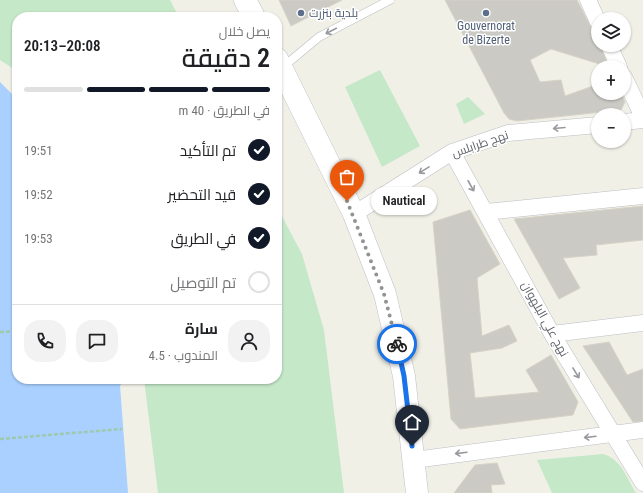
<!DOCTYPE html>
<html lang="ar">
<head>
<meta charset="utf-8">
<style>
  :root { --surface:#fff; --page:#f2f2f2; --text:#202124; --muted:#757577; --line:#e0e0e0; --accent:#111827 }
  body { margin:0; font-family:"Roboto Condensed",Cairo,sans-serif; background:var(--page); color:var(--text); direction:rtl; height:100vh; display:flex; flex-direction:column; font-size:15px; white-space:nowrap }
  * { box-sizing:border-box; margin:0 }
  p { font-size:13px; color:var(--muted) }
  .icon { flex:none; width:22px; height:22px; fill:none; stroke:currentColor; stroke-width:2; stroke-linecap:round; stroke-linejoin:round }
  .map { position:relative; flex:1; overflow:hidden; direction:ltr }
  .details { position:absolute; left:12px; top:12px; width:270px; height:372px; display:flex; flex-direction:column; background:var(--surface); border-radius:16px; box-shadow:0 1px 3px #0004; direction:rtl }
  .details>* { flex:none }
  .fabs { position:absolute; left:591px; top:12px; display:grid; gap:8px }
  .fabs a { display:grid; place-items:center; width:40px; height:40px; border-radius:50%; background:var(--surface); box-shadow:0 1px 3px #0004; font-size:20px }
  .pin { position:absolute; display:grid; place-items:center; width:34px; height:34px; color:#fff; margin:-41px -17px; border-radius:50% 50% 50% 0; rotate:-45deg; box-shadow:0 0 4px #0007 }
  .pin .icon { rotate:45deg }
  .courier { position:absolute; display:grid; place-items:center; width:40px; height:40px; margin:-20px; border:3px solid #1a73e8; border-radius:50%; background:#fff; color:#222; box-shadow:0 1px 5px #0007 }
  .bubble { position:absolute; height:28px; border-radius:14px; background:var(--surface); box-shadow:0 1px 3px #0004; font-size:13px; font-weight:600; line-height:28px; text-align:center; direction:rtl }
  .summary em { font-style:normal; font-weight:600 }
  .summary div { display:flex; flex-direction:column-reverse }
  .summary { display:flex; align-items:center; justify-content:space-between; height:68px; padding:0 12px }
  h1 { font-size:26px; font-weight:600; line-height:30px }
  .bar { display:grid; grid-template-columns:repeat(4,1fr); gap:6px 4px; align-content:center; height:48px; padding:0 12px }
  .bar i { height:5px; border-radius:3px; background:var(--line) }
  .bar .on { background:var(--accent) }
  .bar p { grid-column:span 4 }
  .line { display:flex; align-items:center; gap:10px; padding:0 12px; border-top:1px solid var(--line) }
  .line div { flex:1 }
  .round { display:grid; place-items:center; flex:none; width:42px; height:42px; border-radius:16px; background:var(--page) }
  ol { padding:0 12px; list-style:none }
  li { display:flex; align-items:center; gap:12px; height:44px }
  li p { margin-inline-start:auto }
  li .icon { padding:4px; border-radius:50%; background:var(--accent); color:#fff; stroke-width:4 }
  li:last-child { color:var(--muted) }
  li i { width:22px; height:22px; border:2px solid var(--line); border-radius:50% }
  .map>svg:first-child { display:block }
</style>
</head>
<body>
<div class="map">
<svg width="643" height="493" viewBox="0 0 643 493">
  <rect width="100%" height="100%" fill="#f1f0e7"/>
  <!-- green -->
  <path fill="#c4e8c8" d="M 0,0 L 170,0 L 179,17 L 17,17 L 17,71 L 0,60 Z
    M 380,70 L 420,146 L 382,167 L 345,87 Z
    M 468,97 L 485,114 L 464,124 L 456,104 Z
    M 277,207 L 302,254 L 324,330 L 344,493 L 158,493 L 144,379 L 277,379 Z
    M 603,454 C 621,459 627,478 636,493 L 552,493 L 537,460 Z"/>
  <!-- water -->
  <path fill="#a9d0ff" d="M 0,82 L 17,99 L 17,379 L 131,379 L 120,385 L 128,493 L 0,493 Z"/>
  <!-- building -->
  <path fill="#cccac4" stroke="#d6d3c5" d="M 279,0 L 342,0 L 291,26 Z
    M 445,0 L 577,0 L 598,41 L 598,45 L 600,45 L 609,67 L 551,49 L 530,60 L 540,82 L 561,80 L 565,96 L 596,85 L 593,77 L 598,76 L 598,93 L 621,93 L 625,102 L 621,110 L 517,121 L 509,119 L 504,113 Z
    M 643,206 L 643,240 L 596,245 L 597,255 L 563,258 L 580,288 L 559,299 L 514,219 Z
    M 470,210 L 500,264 L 477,278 L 482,336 L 509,325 L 517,341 L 502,348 L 470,353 L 475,398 L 539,392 L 526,370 L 551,355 L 578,402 L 573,415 L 460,429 L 451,419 L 433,222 Z
    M 609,342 L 627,375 L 643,369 L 643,421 L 633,422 L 583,346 Z
    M 497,463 L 505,484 L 491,485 L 492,493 L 454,493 L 475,465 Z"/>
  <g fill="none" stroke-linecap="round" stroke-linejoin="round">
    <defs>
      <path id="service" d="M 283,67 L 319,37 L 390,0"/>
      <path id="minor" d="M 588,0 L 598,22
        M 609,45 L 619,67
        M 624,77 L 643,117
        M 624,122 L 643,120
        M 452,152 L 552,334 L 643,483
        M 486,212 L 643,196
        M 354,214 L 452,152 L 508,133 L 598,125
        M 552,334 L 643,323
        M 414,460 L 643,430"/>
      <path id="secondary" d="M 245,0 L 254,17
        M 277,59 L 354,214 L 385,294 L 404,376 L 417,493"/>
    </defs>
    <!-- service casing -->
    <use href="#service" stroke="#bcbec3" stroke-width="9"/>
    <!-- minor casing -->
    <use href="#minor" stroke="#bcbec3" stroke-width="17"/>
    <!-- secondary casing -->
    <use href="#secondary" stroke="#bdbfc5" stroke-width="23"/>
    <!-- path -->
    <path stroke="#9dc9af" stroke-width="2.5" stroke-dasharray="4 2" stroke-linecap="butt" d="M 0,332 L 17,331
      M 0,439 L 122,429"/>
    <!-- service -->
    <use href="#service" stroke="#fff" stroke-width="8"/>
    <!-- minor -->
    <use href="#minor" stroke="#fff" stroke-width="16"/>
    <!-- secondary -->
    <use href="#secondary" stroke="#fff" stroke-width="22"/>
  </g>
  <!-- one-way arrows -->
  <defs><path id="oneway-shaft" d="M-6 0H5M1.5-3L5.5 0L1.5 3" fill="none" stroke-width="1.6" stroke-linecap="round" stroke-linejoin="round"/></defs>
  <g stroke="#97999d">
    <use href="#oneway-shaft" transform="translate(331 31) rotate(153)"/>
    <use href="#oneway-shaft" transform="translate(559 128) rotate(175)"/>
    <use href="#oneway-shaft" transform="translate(424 170) rotate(148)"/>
    <use href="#oneway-shaft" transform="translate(471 186) rotate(61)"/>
    <use href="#oneway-shaft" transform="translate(576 373) rotate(59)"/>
    <use href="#oneway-shaft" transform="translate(590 437) rotate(173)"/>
    <use href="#oneway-shaft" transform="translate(461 453) rotate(173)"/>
  </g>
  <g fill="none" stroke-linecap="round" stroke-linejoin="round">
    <!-- done -->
    <path stroke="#929494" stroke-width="4" stroke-dasharray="0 7.2" d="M 347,201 L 384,294 L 397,344"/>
    <!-- route -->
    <path stroke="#1a73e8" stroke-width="5" d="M 397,344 L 404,376 L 412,446"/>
  </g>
  <!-- markers -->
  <g fill="#5c6f8a" stroke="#fff" stroke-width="1.5">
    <circle cx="301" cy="13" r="4"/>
    <circle cx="486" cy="13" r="4"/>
  </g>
  <g text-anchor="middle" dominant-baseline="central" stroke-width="3" stroke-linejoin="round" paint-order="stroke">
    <!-- service labels -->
    <g font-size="12" fill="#4e5e75" stroke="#fff" text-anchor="start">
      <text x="309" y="13">بلدية بنزرت</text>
      <text x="486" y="26" text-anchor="middle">Gouvernorat<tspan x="486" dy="14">de Bizerte</tspan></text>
    </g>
    <!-- street labels -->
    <g font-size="12" fill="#5f6268" stroke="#fff">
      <text transform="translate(480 144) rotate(-19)">نهج طرابلس</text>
      <text transform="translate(545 319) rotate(61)">نهج علي البلهوان</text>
    </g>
  </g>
</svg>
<div class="fabs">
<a><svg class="icon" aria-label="layers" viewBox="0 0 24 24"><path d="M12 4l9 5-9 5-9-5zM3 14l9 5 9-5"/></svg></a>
<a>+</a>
<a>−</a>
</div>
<div class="pin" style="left:347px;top:201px;background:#ea580c"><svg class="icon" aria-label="bag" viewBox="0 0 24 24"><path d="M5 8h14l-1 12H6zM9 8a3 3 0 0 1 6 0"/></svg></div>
<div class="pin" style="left:412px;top:446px;background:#1f2937"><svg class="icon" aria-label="home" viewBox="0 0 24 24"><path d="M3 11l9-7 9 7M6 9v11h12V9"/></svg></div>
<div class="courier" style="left:397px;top:344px"><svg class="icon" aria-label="bike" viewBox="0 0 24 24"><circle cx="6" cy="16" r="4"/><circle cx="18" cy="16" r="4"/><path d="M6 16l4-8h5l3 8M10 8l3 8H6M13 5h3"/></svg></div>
<div class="bubble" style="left:371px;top:187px;width:66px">Nautical</div>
<section class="details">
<div class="summary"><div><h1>2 دقيقة</h1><p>يصل خلال</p></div><em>20:08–20:13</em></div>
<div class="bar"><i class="on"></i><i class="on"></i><i class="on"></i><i></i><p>في الطريق · 40 m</p></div>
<ol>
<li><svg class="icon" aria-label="check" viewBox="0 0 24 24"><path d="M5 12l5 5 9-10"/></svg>تم التأكيد<p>19:51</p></li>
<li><svg class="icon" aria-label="check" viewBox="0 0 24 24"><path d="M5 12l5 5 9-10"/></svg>قيد التحضير<p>19:52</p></li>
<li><svg class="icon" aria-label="check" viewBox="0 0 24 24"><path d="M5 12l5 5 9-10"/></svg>في الطريق<p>19:53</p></li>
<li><i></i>تم التوصيل</li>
</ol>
<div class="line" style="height:72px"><a class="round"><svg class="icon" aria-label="person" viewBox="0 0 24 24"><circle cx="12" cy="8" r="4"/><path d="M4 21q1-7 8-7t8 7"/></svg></a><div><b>سارة</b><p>المندوب · 4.5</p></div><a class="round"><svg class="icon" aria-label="chat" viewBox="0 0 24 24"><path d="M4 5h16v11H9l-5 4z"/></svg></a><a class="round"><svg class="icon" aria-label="phone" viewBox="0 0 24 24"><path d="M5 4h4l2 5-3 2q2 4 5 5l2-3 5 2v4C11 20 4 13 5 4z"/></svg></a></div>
</section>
</div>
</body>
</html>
